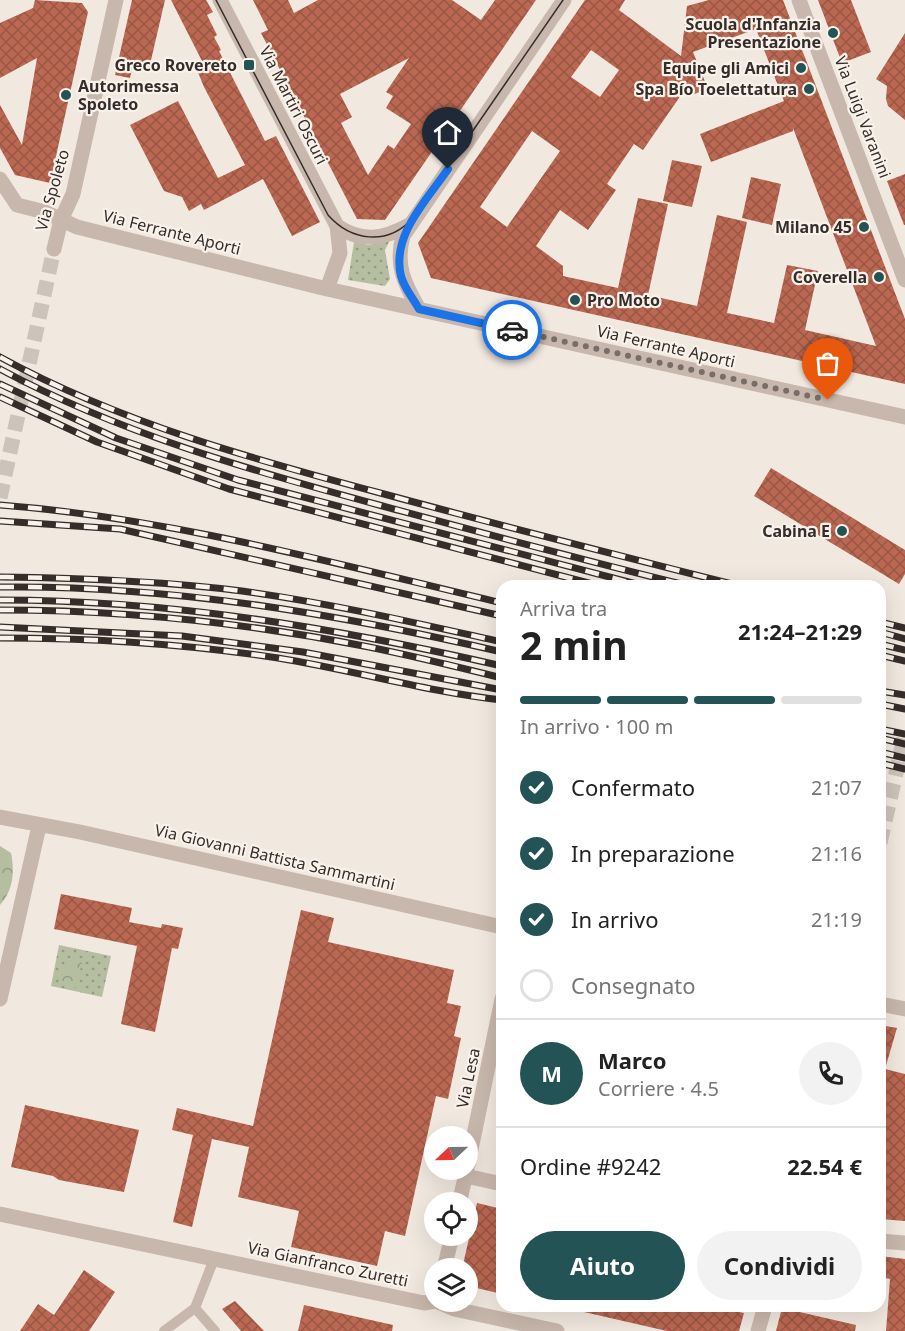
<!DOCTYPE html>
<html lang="it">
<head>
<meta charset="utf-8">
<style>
  :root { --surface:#fff; --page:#f2f2f2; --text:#222; --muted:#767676; --line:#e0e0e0; --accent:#235354 }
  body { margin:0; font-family:"Noto Sans",sans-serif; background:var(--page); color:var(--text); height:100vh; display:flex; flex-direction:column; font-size:22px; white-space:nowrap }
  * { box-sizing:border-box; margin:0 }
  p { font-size:20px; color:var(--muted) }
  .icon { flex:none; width:33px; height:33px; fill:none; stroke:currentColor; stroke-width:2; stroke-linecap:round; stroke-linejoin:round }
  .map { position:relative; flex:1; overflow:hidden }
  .drawer { position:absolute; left:496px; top:580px; width:390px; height:732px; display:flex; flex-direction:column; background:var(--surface); border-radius:18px; box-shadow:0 6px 24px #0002 }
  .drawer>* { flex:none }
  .needle { width:39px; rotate:248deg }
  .buttons { position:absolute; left:424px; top:1126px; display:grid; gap:12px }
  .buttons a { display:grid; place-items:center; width:54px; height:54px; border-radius:50%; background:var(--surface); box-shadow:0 6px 24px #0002; font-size:30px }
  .pin { position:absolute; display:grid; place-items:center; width:51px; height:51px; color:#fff; margin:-62px -26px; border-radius:50% 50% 50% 0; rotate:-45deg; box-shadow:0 0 6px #0007 }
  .pin .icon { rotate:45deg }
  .courier { position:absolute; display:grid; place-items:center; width:60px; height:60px; margin:-30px; border:4px solid #1a73e8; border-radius:50%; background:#fff; color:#222; box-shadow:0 2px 8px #0007 }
  .head em { font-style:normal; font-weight:700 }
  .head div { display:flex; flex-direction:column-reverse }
  .head { display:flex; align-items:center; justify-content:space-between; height:102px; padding:0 24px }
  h1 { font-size:39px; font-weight:700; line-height:45px }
  .bar { display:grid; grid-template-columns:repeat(4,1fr); gap:9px 6px; align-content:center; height:72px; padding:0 24px }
  .bar i { height:8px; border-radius:4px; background:var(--line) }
  .bar .on { background:var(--accent) }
  .bar p { grid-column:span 4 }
  .line { display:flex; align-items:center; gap:15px; padding:0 24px; border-top:2px solid var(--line) }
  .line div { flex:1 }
  .round { display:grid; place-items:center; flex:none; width:63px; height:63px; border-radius:32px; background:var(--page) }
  ol { padding:0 24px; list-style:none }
  li { display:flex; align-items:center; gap:18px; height:66px }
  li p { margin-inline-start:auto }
  li .icon { padding:6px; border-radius:50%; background:var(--accent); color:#fff; stroke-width:4 }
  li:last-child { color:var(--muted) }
  li i { width:33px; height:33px; border:3px solid var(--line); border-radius:50% }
  .cta { display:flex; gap:12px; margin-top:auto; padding:12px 24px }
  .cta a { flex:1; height:69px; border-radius:36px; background:var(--accent); color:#fff; font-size:24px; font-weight:700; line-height:69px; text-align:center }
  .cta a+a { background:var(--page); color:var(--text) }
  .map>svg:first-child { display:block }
</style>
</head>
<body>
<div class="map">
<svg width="905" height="1331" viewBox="0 0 905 1331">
  <defs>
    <pattern id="grass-dots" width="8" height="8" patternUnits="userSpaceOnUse" patternTransform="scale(1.5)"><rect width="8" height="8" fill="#b5bea0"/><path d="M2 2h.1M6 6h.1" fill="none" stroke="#949b83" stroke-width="1.8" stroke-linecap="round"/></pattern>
    <pattern id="park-crowns" width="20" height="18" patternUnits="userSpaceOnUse" patternTransform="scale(1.5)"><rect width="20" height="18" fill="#b5bea0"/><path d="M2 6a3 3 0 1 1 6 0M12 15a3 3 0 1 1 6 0" fill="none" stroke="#949b83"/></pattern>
    <pattern id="building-cross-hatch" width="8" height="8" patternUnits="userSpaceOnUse" patternTransform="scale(1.5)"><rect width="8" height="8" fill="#bb6852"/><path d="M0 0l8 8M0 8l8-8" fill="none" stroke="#995644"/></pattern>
  </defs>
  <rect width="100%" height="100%" fill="#f1e8df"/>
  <!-- grass -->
  <path fill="url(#grass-dots)" d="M 390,240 L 385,250 L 390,279 L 385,286 L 348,280 L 354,242 L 369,245 Z
    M 59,945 L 111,956 L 102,997 L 51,986 Z"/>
  <!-- park -->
  <path fill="url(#park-crowns)" d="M 0,846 L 11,853 C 15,872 13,891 0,905 Z
    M 66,958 L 82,962 L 76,988 L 60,984 Z"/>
  <!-- building -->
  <path fill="url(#building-cross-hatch)" fill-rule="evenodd" d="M 35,0 L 82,3 L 88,12 L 50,183 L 15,175 L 0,148 L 0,105 L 22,145 L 37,58 L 0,78 L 0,23 L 33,8 Z
    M 132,0 L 165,0 L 148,73 L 132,69 L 130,78 L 115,75 Z
    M 171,0 L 206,0 L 213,12 L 207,15 L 217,35 L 214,37 L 221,50 L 219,51 L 265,141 L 276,136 L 320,222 L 292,236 L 263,179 L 204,210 L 201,204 L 189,211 L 182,197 L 164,191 L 130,125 L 178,101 L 218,178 L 245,165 L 204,87 L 195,65 L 202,61 Z
    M 253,0 L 288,0 L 294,13 L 318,0 L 452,0 L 481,20 L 495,0 L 536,0 L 385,220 L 357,219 L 261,33 L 268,30 ZM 409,58 L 386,92 L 393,96 L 386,108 L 411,124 L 394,149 L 388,145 L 368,175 L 341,123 L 352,117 L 340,94 Z
    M 585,0 L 625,0 L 619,10 L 681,56 L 687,6 L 709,0 L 783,0 L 905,319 L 905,384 L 431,278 L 418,243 ZM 756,29 L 784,101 L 700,134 L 711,162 L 793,131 L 793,128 L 876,346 L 805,330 L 818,271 L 787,265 L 774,323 L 727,313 L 747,222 L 717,215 L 697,306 L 648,295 L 668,204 L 638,198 L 618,288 L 563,276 L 563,266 L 536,246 L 560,210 L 588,230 L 616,190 L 607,184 L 634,144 L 643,150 L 688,85 L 686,97 L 708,89 L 693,52 ZM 591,50 L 619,70 L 600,97 L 571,77 ZM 532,131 L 560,151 L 507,227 L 480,207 Z
    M 818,0 L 851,0 L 871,52 L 842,63 Z
    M 905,33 L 905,120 L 888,106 L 886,99 L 887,86 L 876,79 Z
    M 672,160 L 702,166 L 692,207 L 663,201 Z
    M 905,174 L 905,225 L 904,225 L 887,181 Z
    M 751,177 L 781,184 L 772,225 L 742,218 Z
    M 771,468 L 905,550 L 905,574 L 899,584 L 754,496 Z
    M 61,894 L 132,908 L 129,922 L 161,928 L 162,924 L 183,928 L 178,949 L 172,948 L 155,1032 L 121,1024 L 137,946 L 54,929 Z
    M 301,910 L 334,918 L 328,942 L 454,970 L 447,1003 L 461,1006 L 454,1036 L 461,1038 L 448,1099 L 436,1096 L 405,1236 L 385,1231 L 377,1266 L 291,1247 L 299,1211 L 238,1197 L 249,1147 L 212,1139 L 192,1227 L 173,1222 L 193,1135 L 172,1130 L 177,1108 L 253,1126 Z
    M 880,1025 L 897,1028 L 885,1069 L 905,1074 L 905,1221 L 880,1219 Z
    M 25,1105 L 139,1130 L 124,1192 L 59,1180 L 53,1176 L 11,1167 Z
    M 477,1203 L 502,1209 L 502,1294 L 468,1286 L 468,1269 L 462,1269 Z
    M 880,1256 L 905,1259 L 905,1331 L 886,1331 L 890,1279 L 880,1277 Z
    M 84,1270 L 115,1292 L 89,1331 L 20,1331 L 38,1304 L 54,1315 Z
    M 235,1301 L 264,1331 L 241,1331 L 222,1309 Z
    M 304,1305 L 393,1325 L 392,1331 L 298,1331 Z
    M 585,1306 L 706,1306 L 744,1313 L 739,1331 L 667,1331 L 584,1312 Z
    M 782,1308 L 856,1325 L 855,1331 L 776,1331 Z"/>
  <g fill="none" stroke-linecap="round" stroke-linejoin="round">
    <!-- street-tunnel -->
    <path stroke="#ccc3bb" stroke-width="15" stroke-dasharray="15 8" stroke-linecap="butt" d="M 0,498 L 54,249
      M 880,843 L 905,734"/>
    <!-- lane -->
    <path stroke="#c8b7ac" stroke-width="10" d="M 195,1308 L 215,1331
      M 164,1331 L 195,1308 L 214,1259"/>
    <!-- street -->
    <path stroke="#c8b7ac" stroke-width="15" d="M 220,0 L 337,226 L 340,253 L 327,289
      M 799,0 L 905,280
      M 0,179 L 17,205 L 45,212 L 77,227 L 327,289 L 905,417
      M 337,226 C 362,243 384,239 409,225
      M 54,249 L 61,220 L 73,194 L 116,0
      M 419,309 C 404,283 395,265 403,236 L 564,0
      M 0,817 L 80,832 L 502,927
      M 0,999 L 39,826
      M 880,1004 L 905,1009
      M 468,1164 L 502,999
      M 466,1176 L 502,1184
      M 459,1203 L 467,1170
      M 0,1214 L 424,1303 L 435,1301
      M 880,1241 L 905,1243
      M 444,1269 L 452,1236
      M 438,1302 L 454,1309 L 557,1331
      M 758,1331 L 765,1306"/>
    <!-- tram -->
    <path stroke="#362d2a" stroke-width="1.5" d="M 216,0 L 328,215 C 351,241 387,246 412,219 L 563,0"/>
    <defs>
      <path id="rail" d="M 0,357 C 121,423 252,459 384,494 C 502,526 621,556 740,586
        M 0,369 C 119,433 249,470 379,505 C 483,533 586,561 690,586
        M 0,384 L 116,438 L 238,480 L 644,586
        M 0,397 L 97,442 L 229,489 L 600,586
        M 0,505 C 170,518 337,564 502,603
        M 0,521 L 120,529 L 502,616
        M 0,577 C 81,578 162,581 242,591 C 330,603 416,623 502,642
        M 0,587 C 170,585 337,614 502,652
        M 0,600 C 171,600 336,628 502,666
        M 0,610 C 123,610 248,623 369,647 C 413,656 458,667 502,678
        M 880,622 L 905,628
        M 0,627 L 182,636 L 303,652 L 502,690
        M 880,632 L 905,639
        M 0,638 C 93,638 186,644 278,658 C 353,670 427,692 502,700
        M 880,644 L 905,650
        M 880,655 L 905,661
        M 880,691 L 905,695
        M 880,704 L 905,709
        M 880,729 L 905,734
        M 880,738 L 905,744
        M 880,752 L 905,758
        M 880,763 L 905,769"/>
    </defs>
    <!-- rail casing -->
    <use href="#rail" stroke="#362d2a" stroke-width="7"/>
    <!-- rail -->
    <use href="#rail" stroke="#f8f2eb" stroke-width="4.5" stroke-dasharray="14" stroke-linecap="butt"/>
  </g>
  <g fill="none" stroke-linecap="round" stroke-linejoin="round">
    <!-- done -->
    <path stroke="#776e69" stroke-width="6" stroke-dasharray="0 10.8" d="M 512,330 L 828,400"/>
    <!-- route -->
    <path stroke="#1a73e8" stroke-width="8" d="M 448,169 C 427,200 391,235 401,276 C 404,288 413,298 419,309 L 512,330"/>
  </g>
  <!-- markers -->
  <g fill="#235354" stroke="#f8f2eb" stroke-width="2">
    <circle cx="833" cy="33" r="6"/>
    <rect x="243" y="59" width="12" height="12" rx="3"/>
    <circle cx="801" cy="68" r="6"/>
    <circle cx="809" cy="89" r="6"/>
    <circle cx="66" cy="95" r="6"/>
    <circle cx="864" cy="227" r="6"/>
    <circle cx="879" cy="277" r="6"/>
    <circle cx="575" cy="300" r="6"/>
    <circle cx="842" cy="531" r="6"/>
  </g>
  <g text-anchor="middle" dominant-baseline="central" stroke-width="4.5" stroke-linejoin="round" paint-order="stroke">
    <!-- poi labels -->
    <g font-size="16" font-weight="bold" fill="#362d2a" stroke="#f8f2eb" text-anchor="end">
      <text x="821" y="24">Scuola d'Infanzia<tspan x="821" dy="18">Presentazione</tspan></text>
      <text x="237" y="65">Greco Rovereto</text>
      <text x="789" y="68">Equipe gli Amici</text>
      <text x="78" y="86" text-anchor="start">Autorimessa<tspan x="78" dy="18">Spoleto</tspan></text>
      <text x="797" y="89">Spa Bío Toelettatura</text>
      <text x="852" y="227">Milano 45</text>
      <text x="867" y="277">Coverella</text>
      <text x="587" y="300" text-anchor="start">Pro Moto</text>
      <text x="830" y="531">Cabina E</text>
    </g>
    <!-- street labels -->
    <g font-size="16" fill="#362d2a" stroke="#f8f2eb">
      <text transform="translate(294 105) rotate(63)">Via Martiri Oscuri</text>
      <text transform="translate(863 117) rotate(69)">Via Luigi Varanini</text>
      <text transform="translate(52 190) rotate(-74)">Via Spoleto</text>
      <text transform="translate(172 232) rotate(14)">Via Ferrante Aporti</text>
      <text transform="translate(666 346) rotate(13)">Via Ferrante Aporti</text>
      <text transform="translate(275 857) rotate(13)">Via Giovanni Battista Sammartini</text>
      <text transform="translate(468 1078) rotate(-78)">Via Lesa</text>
      <text transform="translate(328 1264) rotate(12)">Via Gianfranco Zuretti</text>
    </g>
  </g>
</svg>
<div class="buttons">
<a><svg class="needle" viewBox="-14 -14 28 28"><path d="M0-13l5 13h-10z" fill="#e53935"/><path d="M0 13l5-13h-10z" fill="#767676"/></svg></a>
<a><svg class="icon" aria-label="locate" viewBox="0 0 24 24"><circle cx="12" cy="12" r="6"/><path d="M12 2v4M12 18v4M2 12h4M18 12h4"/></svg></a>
<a><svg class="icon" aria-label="layers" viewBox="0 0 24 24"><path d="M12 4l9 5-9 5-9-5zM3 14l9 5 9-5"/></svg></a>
</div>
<div class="pin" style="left:828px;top:400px;background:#ea580c"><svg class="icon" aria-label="bag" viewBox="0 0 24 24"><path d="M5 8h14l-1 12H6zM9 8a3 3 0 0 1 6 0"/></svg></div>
<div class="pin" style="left:448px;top:169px;background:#1f2937"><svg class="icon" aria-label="home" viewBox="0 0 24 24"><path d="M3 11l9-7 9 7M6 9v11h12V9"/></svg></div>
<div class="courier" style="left:512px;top:330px"><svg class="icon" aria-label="car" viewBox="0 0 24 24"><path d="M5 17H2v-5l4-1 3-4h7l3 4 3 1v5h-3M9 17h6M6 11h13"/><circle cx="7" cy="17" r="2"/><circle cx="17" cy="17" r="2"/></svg></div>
<section class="drawer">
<div class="head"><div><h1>2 min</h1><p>Arriva tra</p></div><em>21:24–21:29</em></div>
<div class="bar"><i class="on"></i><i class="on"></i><i class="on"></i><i></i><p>In arrivo · 100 m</p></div>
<ol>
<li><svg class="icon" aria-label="check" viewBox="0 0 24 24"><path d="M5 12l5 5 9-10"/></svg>Confermato<p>21:07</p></li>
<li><svg class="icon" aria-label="check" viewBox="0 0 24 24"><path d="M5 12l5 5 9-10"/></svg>In preparazione<p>21:16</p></li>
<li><svg class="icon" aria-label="check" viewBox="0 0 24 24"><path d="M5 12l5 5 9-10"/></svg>In arrivo<p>21:19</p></li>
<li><i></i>Consegnato</li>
</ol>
<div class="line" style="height:108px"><b class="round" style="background:var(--accent);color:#fff">M</b><div><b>Marco</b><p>Corriere · 4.5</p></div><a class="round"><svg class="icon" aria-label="phone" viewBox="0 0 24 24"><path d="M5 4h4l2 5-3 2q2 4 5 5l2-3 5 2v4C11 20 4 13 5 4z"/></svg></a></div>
<div class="line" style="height:78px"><div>Ordine #9242</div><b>22.54 €</b></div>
<div class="cta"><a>Aiuto</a><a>Condividi</a></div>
</section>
</div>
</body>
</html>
